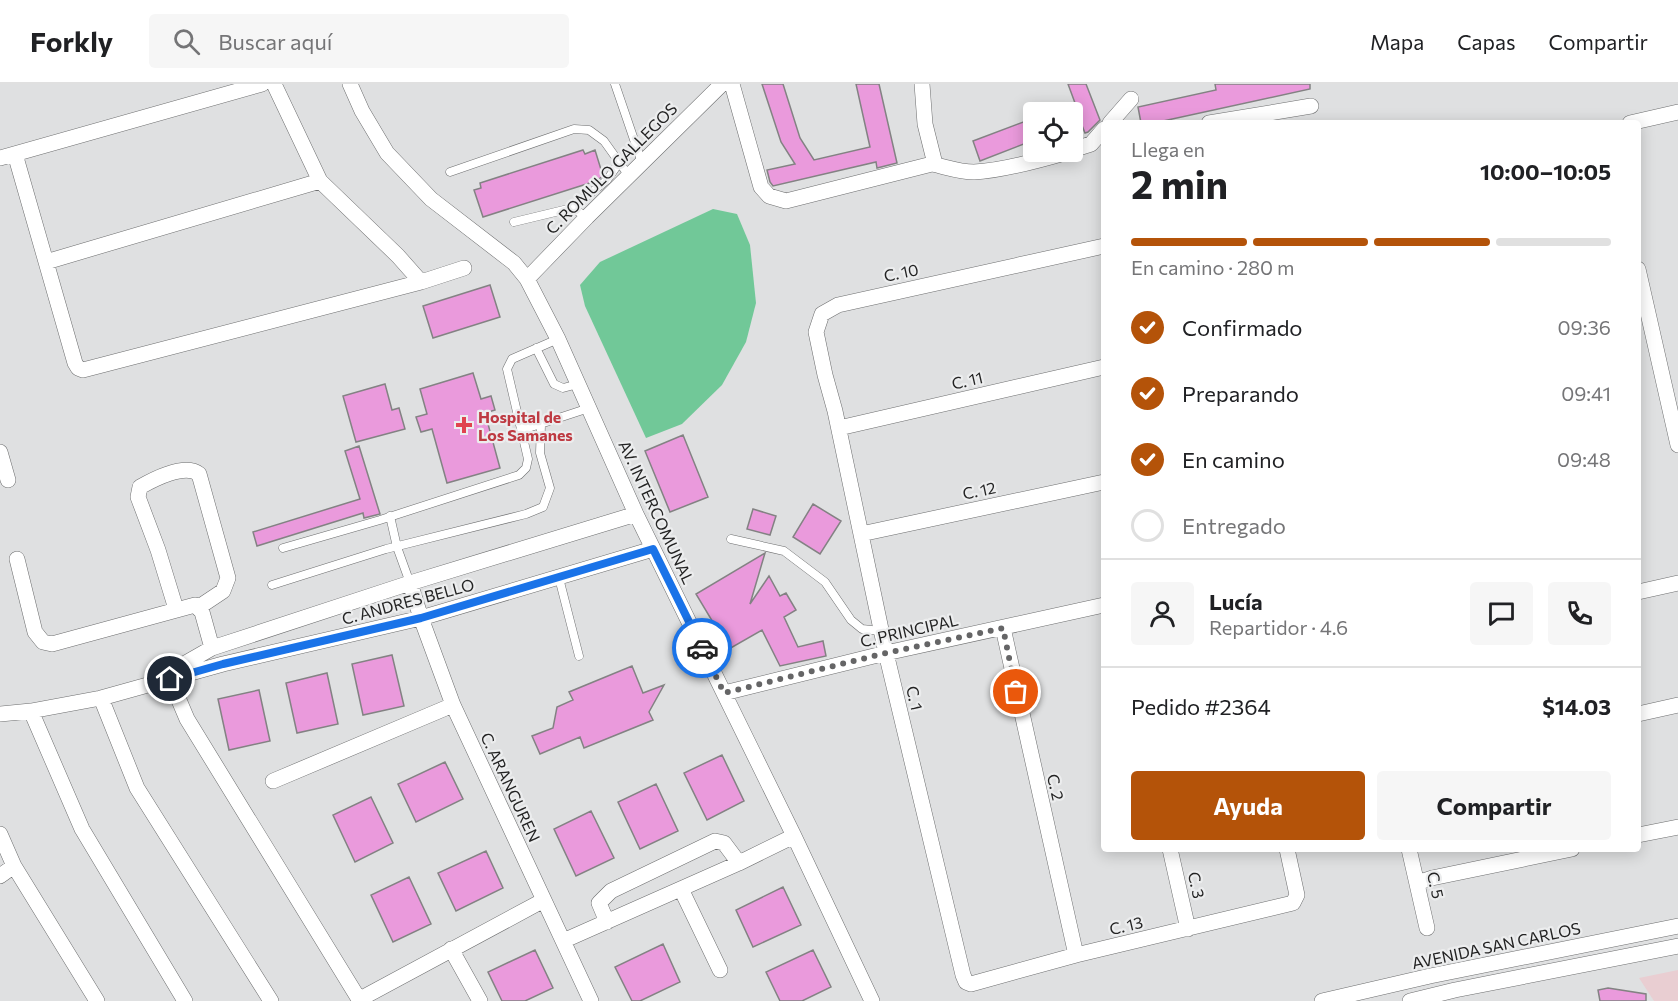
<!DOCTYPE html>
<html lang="es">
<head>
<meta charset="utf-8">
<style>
  :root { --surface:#fff; --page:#f6f6f6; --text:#202124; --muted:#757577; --line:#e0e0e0; --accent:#b45309 }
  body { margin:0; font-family:Commissioner,sans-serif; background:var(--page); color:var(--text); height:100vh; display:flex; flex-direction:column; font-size:22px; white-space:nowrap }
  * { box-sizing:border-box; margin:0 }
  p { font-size:20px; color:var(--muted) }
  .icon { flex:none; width:33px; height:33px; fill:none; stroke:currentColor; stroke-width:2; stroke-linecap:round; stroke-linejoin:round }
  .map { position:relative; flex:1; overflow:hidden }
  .panel { position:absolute; left:1101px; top:36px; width:540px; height:732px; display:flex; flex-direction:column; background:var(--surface); border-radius:6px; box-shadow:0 3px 15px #0003 }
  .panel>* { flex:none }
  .buttons { position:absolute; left:1023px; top:18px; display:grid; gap:12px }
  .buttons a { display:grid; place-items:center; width:60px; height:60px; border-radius:6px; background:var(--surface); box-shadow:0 3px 15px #0003; font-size:30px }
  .pin { position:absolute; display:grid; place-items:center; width:51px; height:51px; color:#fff; margin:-26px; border:3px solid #fff; border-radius:50%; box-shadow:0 2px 6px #0007 }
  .courier { position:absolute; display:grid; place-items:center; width:60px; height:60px; margin:-30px; border:4px solid #1a73e8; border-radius:50%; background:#fff; color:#222; box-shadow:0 2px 8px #0007 }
  .head em { font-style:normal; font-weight:700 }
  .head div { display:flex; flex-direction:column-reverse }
  .head { display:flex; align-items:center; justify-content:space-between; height:102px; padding:0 30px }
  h1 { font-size:39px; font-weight:700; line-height:45px }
  .bar { display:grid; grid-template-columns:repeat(4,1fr); gap:9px 6px; align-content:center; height:72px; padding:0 30px }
  .bar i { height:8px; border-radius:4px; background:var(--line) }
  .bar .current { background:var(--accent) }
  .bar p { grid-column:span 4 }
  .line { display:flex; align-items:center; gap:15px; padding:0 30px; border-top:2px solid var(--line) }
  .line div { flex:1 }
  .round { display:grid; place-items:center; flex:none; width:63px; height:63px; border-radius:6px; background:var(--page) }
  ol { padding:0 30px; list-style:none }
  li { display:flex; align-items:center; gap:18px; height:66px }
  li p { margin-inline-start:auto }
  li .icon { padding:6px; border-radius:50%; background:var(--accent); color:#fff; stroke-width:4 }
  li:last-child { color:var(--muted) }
  li i { width:33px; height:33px; border:3px solid var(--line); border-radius:50% }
  .primary-button { display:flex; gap:12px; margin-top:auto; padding:12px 30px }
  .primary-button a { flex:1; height:69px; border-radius:6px; background:var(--accent); color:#fff; font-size:24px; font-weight:700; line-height:69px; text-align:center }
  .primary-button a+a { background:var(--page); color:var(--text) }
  header { display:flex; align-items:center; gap:36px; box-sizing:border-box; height:84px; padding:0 30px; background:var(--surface); border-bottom:2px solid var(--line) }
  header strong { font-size:28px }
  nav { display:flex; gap:33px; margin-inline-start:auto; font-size:21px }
  .search { width:420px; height:54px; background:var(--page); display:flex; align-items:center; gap:15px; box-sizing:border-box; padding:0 21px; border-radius:6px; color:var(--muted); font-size:22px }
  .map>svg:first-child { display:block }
</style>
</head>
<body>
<header>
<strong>Forkly</strong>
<div class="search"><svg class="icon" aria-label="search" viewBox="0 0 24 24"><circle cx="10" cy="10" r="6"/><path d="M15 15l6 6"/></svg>Buscar aquí</div>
<nav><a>Mapa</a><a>Capas</a><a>Compartir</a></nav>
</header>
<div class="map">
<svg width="1678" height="917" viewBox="0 0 1678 917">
  <rect width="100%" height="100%" fill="#dfe0e1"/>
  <!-- medical -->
  <path fill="#e9ced2" d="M 1678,886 L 1678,917 L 1654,917 L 1639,894 Z"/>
  <!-- green -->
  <path fill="#71c898" d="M 713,125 L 737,130 L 750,161 L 756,219 L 746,258 L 722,301 L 682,340 L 646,354 L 585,222 L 580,201 L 600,178 Z"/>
  <!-- building -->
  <path fill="#ea9adc" stroke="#838283" stroke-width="1.5" d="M 762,0 L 783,0 L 800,54 L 814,76 L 870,63 L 856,0 L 879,0 L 897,79 L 877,84 L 876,78 L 773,102 L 770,98 L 767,86 L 795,80 L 781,58 Z
    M 1068,0 L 1086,0 L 1100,36 L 1088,48 L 1085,49 L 1081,39 L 1072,42 L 1072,20 L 1075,19 Z
    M 1215,0 L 1310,0 L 1310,5 L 1154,39 L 1141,39 L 1138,23 L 1216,6 Z
    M 1034,34 L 1034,56 L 980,77 L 973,57 Z
    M 583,66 L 585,70 L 595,66 L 603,92 L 596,97 L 483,133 L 474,106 L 481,104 L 480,99 Z
    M 490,201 L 500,233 L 433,254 L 423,222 Z
    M 473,289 L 481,315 L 491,312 L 495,326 L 485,329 L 500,384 L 447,399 L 432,345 L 421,348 L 416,333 L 427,330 L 420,305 Z
    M 385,300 L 392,326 L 399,324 L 405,345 L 356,358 L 343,312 Z
    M 683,351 L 708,413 L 670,428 L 645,367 Z
    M 359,362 L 380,430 L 364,434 L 363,429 L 257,462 L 253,448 L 360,415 L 345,367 Z
    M 813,420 L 841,437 L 820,470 L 793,453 Z
    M 753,425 L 776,432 L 770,451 L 747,445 Z
    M 765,469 L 750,520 L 769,492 L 780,512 L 786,509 L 796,526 L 784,533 L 798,563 L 823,557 L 826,572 L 780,582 L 762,546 L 729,565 L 696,510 Z
    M 392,571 L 404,622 L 363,631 L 352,580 Z
    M 632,582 L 643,609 L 664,601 L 649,628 L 653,636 L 584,664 L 580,653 L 540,670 L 532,652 L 553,644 L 557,623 L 573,616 L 569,608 Z
    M 327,589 L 338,640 L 297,649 L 286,599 Z
    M 259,606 L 270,657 L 229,666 L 218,615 Z
    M 722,671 L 744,717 L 707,736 L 684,689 Z
    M 445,678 L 463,715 L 416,738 L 398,700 Z
    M 656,700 L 678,747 L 640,765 L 618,718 Z
    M 371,713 L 393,759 L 355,778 L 333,731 Z
    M 591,727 L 614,774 L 576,792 L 554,745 Z
    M 486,767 L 503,804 L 456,827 L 438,789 Z
    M 409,793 L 431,840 L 393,858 L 371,811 Z
    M 783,803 L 801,841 L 753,863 L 736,826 Z
    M 663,860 L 680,898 L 640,917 L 632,917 L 615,883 Z
    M 535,866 L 553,904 L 525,917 L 502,917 L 488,888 Z
    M 813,866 L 831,903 L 802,917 L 780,917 L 766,888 Z
    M 1608,904 L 1646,910 L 1646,917 L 1600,917 L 1598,906 Z"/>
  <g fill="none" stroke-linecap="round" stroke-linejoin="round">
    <defs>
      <path id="lane" d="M 615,0 L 642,79
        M 450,88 L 574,45 L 589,46 L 604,57 L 629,92
        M 587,133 L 572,124 L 607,96 L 619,79
        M 514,138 L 572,124
        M 536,264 L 554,300 L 563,304 L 578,300
        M 522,346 L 589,324
        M 390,432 L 397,463 L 410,499
        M 731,455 L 784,467 L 825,498 L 851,536 L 862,545 L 881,547
        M 283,464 L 380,436 L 519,391 L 526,384 L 528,375 L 507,285 L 512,275 L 558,255
        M 559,494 L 579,572
        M 272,501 L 386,465 L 526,430 L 543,423 L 550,404 L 540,369 L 541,341"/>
      <path id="street" d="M 274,0 L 320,97 L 398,172 L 421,198
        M 350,0 L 362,27 L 387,69 L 431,115 L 514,179 L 527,195 L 558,255 L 636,430 L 794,752 L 872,917
        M 732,0 L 761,103 L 769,112 L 786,117 L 932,80 L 934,76 L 925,40 L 922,0
        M 1110,39 L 1131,15
        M 1209,39 L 1311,22
        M 1630,39 L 1678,28
        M 1072,66 L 1091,60 L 1104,45
        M 15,70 L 75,279 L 78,284 L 83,286 L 421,198 L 464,184
        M 0,74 L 262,0
        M 932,80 C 946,83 960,88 974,88 C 999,87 1044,75 1068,68
        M 1104,162 L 838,221 L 822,230 L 816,248 L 825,291 L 835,327 L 886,569 L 963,891 L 966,898 L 971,900 L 1076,871 L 1293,819 L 1297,811 L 1287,765
        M 46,178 L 320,97
        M 1638,185 L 1678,361
        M 527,195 L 587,133 L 722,0
        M 839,344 L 1104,283
        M 0,368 L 8,396
        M 861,450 L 1104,398
        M 17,475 L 35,548 L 43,558 L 52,560 L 195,521 L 202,528 L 212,564
        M 410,499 L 421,534 L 453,621 L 591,917
        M 1638,508 L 1678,499
        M 176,525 L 158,466 L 138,413 L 140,403 C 154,395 185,379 199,390 L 228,494 L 223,507 L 199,523
        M 1003,544 L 1076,871
        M 724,609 L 886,569 L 1104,521
        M 101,614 L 137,704 L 271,917
        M 31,627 L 82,745 L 185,917
        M 0,630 L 31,627 L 101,614 L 223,580 L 421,534 L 653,465
        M 1638,630 L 1678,621
        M 273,697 L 453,621
        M 0,750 L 14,782 L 0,792
        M 1638,751 L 1678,743
        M 1170,765 L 1188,845
        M 1409,765 L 1427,844
        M 14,782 L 97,917
        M 1417,799 L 1432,794 L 1572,765
        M 681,805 L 720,886
        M 607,838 L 599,819 L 611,807 L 715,757 L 724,759 L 739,779
        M 563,857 L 739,779 L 794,752
        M 451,865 L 480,917
        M 360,915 L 544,816
        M 360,917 L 187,635 L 170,595 L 184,580 L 212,564 L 410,499 L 636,430
        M 1322,917 L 1430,892 L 1678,842
        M 1410,917 L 1455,906 L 1678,862"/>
    </defs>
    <!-- lane casing -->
    <use href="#lane" stroke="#6d6e6f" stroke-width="9"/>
    <!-- street casing -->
    <use href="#street" stroke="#6d6e6f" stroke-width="16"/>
    <!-- lane -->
    <use href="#lane" stroke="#fff" stroke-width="8"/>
    <!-- street -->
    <use href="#street" stroke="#fff" stroke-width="15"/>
  </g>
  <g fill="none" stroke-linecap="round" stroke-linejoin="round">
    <!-- done -->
    <path stroke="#656566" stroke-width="6" stroke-dasharray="0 10.8" d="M 702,564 L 724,609 L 886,569 L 1003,544 L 1016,608"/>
    <!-- route -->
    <path stroke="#1a73e8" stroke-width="8" d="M 170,595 L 223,580 L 421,534 L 653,465 L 702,564"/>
  </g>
  <!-- markers -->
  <path fill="#e0444e" stroke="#ecedee" stroke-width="2" d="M461 332h6v6h6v6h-6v6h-6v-6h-6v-6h6z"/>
  <g text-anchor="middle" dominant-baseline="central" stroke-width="4.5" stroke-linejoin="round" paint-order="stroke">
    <!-- street labels -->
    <g font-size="16" fill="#232323" stroke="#ecedee">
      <text transform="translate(611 84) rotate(-45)">C. ROMULO GALLEGOS</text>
      <text transform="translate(901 188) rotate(-12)">C. 10</text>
      <text transform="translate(967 296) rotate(-13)">C. 11</text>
      <text transform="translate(979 406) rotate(-12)">C. 12</text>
      <text transform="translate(657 428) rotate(65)">AV. INTERCOMUNAL</text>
      <text transform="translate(408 517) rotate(-15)">C. ANDRES BELLO</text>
      <text transform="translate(909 546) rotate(-13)">C. PRINCIPAL</text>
      <text transform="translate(915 614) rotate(77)">C. 1</text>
      <text transform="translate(511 703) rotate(65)">C. ARANGUREN</text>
      <text transform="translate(1056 703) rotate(77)">C. 2</text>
      <text transform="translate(1197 801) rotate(78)">C. 3</text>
      <text transform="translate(1436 801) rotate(77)">C. 5</text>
      <text transform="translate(1126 841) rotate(-13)">C. 13</text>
      <text transform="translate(1496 861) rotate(-12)">AVENIDA SAN CARLOS</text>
    </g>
    <!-- health labels -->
    <g font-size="16" font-weight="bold" fill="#be3a42" stroke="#ecedee" text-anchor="start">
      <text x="478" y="332">Hospital de<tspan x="478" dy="18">Los Samanes</tspan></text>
    </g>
  </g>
</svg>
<div class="buttons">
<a><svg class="icon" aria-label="locate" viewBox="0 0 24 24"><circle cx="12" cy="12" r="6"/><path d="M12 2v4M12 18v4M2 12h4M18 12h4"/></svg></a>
</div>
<div class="pin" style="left:1016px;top:608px;background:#ea580c"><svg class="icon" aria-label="bag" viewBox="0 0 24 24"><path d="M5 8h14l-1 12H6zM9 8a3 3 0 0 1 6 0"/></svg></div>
<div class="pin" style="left:170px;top:595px;background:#1f2937"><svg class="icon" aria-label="home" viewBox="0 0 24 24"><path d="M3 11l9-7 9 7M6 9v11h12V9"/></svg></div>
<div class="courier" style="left:702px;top:564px"><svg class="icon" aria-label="car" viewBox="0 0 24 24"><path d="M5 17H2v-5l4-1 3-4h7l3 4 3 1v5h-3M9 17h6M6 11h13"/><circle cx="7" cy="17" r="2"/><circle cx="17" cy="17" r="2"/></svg></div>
<section class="panel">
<div class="head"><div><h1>2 min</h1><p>Llega en</p></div><em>10:00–10:05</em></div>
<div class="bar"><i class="current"></i><i class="current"></i><i class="current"></i><i></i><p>En camino · 280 m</p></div>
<ol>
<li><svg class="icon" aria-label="check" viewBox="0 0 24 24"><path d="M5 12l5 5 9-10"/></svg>Confirmado<p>09:36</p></li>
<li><svg class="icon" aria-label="check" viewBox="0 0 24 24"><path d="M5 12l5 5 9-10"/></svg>Preparando<p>09:41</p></li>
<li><svg class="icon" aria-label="check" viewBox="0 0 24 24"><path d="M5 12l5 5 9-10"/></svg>En camino<p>09:48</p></li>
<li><i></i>Entregado</li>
</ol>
<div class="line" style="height:108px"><a class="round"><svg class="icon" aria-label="person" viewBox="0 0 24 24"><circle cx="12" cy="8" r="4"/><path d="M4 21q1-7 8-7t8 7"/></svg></a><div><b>Lucía</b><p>Repartidor · 4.6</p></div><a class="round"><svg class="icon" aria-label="chat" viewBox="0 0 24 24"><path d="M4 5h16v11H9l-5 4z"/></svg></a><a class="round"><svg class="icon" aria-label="phone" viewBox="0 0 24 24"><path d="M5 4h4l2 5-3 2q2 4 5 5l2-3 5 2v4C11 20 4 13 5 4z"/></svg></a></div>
<div class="line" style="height:78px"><div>Pedido #2364</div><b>$14.03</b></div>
<div class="primary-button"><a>Ayuda</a><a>Compartir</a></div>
</section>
</div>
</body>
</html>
